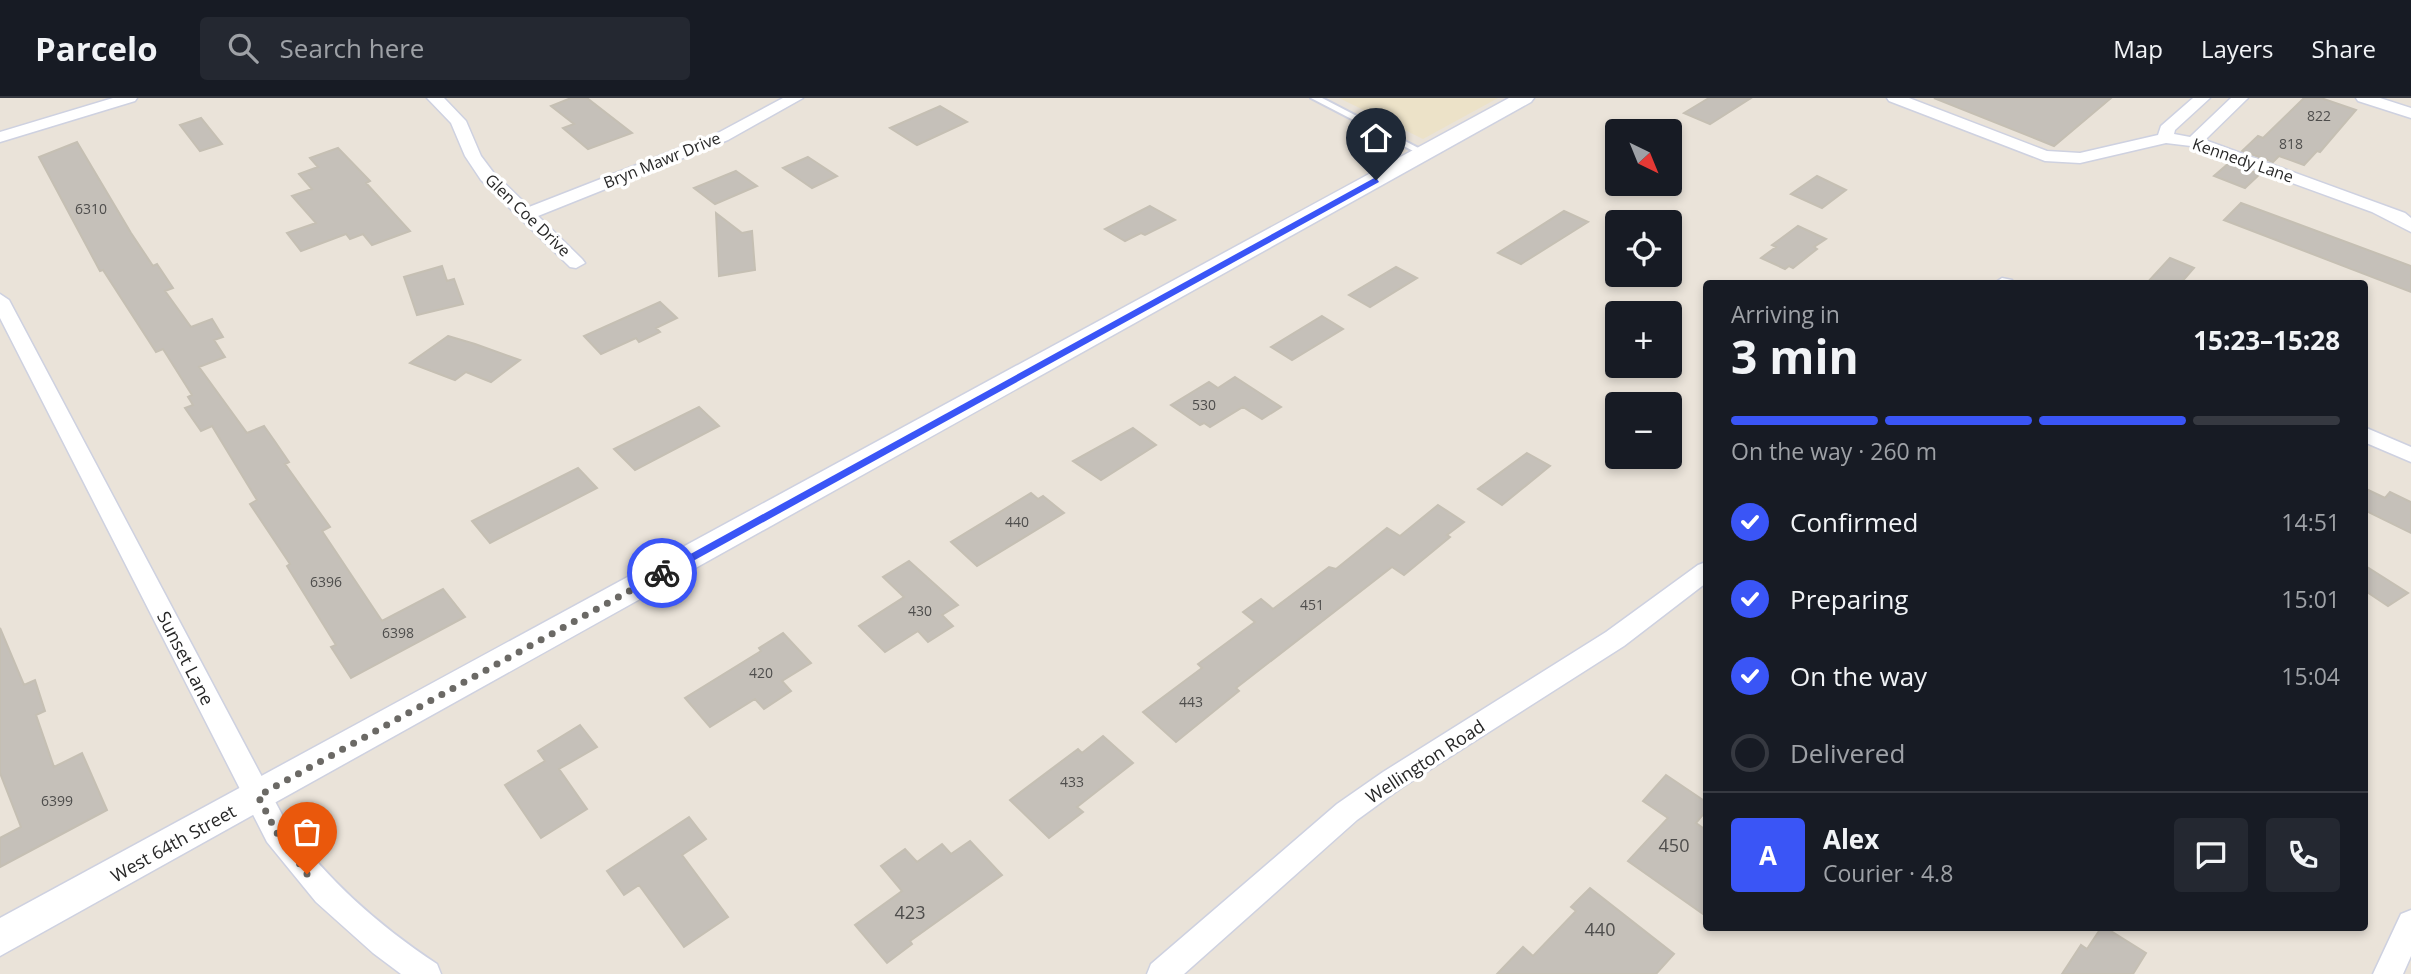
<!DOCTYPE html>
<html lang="en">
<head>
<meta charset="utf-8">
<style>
  :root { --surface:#171b24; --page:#242831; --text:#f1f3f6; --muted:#9ea1a6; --line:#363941; --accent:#3a55f6 }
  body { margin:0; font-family:"Open Sans",sans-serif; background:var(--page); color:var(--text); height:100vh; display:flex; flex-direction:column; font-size:26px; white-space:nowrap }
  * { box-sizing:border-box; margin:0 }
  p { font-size:23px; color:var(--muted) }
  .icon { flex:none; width:38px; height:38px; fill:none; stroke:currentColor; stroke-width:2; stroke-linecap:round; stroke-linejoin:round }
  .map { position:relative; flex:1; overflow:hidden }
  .details { position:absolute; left:1703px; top:182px; width:665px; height:651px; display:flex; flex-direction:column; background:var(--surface); border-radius:7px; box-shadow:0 4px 10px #0003 }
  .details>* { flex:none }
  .needle { width:46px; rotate:137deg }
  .controls { position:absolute; left:1605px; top:21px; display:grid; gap:14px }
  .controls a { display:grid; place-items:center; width:77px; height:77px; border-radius:7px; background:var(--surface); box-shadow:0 4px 10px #0003; font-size:35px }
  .pin { position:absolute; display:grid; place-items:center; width:60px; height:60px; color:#fff; margin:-72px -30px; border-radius:50% 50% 50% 0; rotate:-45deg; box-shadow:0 0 7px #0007 }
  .pin .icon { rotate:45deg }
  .courier { position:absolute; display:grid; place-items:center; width:70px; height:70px; margin:-35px; border:5px solid #3a55f6; border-radius:50%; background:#fff; color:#222; box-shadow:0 2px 9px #0007 }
  .headline em { font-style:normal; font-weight:700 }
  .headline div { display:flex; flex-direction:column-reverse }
  .headline { display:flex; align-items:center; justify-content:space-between; height:119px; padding:0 28px }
  h1 { font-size:46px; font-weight:700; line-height:52px }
  .bar { display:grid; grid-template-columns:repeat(4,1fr); gap:10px 7px; align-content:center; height:84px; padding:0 28px }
  .bar i { height:9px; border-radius:5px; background:var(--line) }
  .bar .on { background:var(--accent) }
  .bar p { grid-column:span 4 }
  .line { display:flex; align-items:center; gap:18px; padding:0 28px; border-top:2px solid var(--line) }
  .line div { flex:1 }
  .round { display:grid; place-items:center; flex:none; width:74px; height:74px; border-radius:7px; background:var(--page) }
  ol { padding:0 28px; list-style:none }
  li { display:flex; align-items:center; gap:21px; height:77px }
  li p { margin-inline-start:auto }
  li .icon { padding:7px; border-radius:50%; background:var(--accent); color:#fff; stroke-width:4 }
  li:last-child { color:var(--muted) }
  li i { width:38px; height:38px; border:4px solid var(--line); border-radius:50% }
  header { display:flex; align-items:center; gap:42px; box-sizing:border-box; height:98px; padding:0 35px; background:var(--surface); border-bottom:2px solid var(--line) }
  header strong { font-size:33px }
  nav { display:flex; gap:38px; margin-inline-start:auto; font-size:24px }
  .search { width:490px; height:63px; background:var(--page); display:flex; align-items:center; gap:18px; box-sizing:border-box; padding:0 24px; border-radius:7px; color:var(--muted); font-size:26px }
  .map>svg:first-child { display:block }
</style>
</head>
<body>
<header>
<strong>Parcelo</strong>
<div class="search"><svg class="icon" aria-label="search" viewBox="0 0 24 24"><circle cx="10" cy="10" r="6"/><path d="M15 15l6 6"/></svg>Search here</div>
<nav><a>Map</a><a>Layers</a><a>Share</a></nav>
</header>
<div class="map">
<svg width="2411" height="876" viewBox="0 0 2411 876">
  <rect width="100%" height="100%" fill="#eae3d9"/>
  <!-- education -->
  <path fill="#ece2c8" d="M 1339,0 L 1498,0 L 1423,41 Z"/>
  <!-- building -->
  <path fill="#c5c0b9" stroke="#c5bfb3" stroke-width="2" d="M 571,0 L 587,0 L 632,35 L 588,51 L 563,30 L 574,26 L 551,8 Z
    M 1709,0 L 1751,0 L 1710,26 L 1684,15 Z
    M 1934,0 L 2111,0 L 2054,48 Z
    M 2304,0 L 2321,0 L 2356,12 L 2320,54 L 2317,53 L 2304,67 L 2279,58 L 2273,64 L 2242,53 L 2258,38 L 2263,40 Z
    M 940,8 L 967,24 L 917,47 L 890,30 Z
    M 201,20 L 222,46 L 200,53 L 180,27 Z
    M 77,44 L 131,135 L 153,168 L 157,166 L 173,190 L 165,193 L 191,229 L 212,221 L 223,239 L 214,242 L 225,259 L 199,269 L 247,335 L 264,328 L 276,345 L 289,364 L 285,366 L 330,429 L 322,433 L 382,523 L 443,491 L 465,519 L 351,580 L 331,549 L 336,547 L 287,468 L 290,466 L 250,406 L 257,402 L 212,328 L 201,333 L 185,310 L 193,307 L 188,299 L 192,297 L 163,251 L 156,254 L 103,172 L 100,173 L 39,59 Z
    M 338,50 L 370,83 L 366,85 L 410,133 L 372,147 L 363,136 L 350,141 L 346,136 L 301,153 L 287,135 L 316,125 L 292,98 L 312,91 L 299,76 L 318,69 L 310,60 Z
    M 808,59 L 837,78 L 812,90 L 783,70 Z
    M 2229,65 L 2260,76 L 2245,90 L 2214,78 Z
    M 736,73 L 757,88 L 715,106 L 694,90 Z
    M 1817,78 L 1846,92 L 1822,110 L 1791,96 Z
    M 2241,105 L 2411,168 L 2411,194 L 2224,122 Z
    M 1150,108 L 1175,122 L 1145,137 L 1141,135 L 1125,143 L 1105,131 Z
    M 1564,113 L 1588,124 L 1521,166 L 1498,155 Z
    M 716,115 L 742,135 L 752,133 L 755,172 L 719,178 Z
    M 1798,128 L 1826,141 L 1814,149 L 1817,151 L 1793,170 L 1789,168 L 1785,171 L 1761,160 L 1776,149 L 1772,147 Z
    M 2170,160 L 2194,170 L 2180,186 L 2146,186 Z
    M 442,168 L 447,183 L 454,181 L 463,206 L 417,217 L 404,179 Z
    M 1396,169 L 1417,180 L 1370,209 L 1349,197 Z
    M 660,204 L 677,220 L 656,230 L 660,234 L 639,244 L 636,240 L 601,256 L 584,238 Z
    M 1322,218 L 1343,231 L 1292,262 L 1271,249 Z
    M 448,238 L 475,246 L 520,262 L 491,284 L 466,274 L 455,282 L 410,265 Z
    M 1235,279 L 1281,309 L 1262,321 L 1243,309 L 1210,329 L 1204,325 L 1200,327 L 1171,307 L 1209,284 L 1218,290 Z
    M 699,309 L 719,328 L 635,372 L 614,351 Z
    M 1133,330 L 1156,347 L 1101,382 L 1073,363 Z
    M 1527,355 L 1550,368 L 1502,407 L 1478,391 Z
    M 578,370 L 597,390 L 490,445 L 472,423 Z
    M 2364,390 L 2385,400 L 2390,394 L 2411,404 L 2411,435 L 2364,412 Z
    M 1031,395 L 1038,401 L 1043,398 L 1064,415 L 977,468 L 951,444 Z
    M 1438,407 L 1464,424 L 1447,437 L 1450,439 L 1404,477 L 1392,469 L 1236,590 L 1239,593 L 1176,644 L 1143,614 L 1202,570 L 1198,566 L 1255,524 L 1243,514 L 1261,501 L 1273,511 L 1329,469 L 1336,471 L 1387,430 L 1400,438 Z
    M 909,463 L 958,507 L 942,517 L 953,528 L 928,544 L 918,533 L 885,554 L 859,528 L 904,499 L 883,479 Z
    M 2364,467 L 2408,495 L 2388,508 L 2364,492 Z
    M 0,530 L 24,587 L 35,582 L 45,613 L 36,617 L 54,669 L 82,655 L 107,712 L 0,769 L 0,740 L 21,729 L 0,675 Z
    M 783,535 L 811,565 L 782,583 L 791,593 L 764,611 L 755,601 L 710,629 L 685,600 L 761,553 L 759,550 Z
    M 580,627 L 597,649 L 559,671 L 587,711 L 541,740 L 505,687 L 545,663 L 538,653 Z
    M 1103,638 L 1133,665 L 1077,709 L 1083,714 L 1049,740 L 1010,702 L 1078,651 L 1082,655 Z
    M 1666,677 L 1706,704 L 1706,713 L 1696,725 L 1706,732 L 1706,818 L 1628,763 L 1668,720 L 1643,703 Z
    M 689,719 L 706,741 L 682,757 L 728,819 L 684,849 L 639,787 L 624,797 L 607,773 Z
    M 970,743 L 1002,777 L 910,843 L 912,846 L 887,865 L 855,827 L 902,793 L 881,768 L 905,751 L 917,764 L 942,746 L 951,756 Z
    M 1590,790 L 1674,856 L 1656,876 L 1497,876 L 1523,849 L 1533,858 L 1576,813 L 1571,809 Z
    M 2101,830 L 2106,830 L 2146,855 L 2133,876 L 2062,876 L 2081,847 L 2087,851 Z"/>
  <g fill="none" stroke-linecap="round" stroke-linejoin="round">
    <defs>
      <path id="service" d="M 1311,0 L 1322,0 L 1428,55 L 1421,57 Z"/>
      <path id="minor" d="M 113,0 L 137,0 L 135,3 L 0,44 L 0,34 Z
        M 427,0 L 444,0 L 466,23 L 481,58 L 493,74 L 529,109 L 716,36 L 783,0 L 803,0 L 728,42 L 538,118 L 582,161 L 585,165 L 576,170 L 570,169 L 481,82 L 465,58 L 451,25 Z
        M 1887,0 L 1909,0 L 2047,53 L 2080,55 L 2158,37 L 2161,28 L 2193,0 L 2210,0 L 2175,32 L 2174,36 L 2190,39 L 2231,0 L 2248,0 L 2205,42 L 2405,115 L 2411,120 L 2411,134 L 2372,114 L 2191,48 L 2166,45 L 2080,65 L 2045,63 L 1889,3 Z
        M 2356,0 L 2380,0 L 2411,10 L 2411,20 L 2358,3 Z
        M 2002,180 L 2012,182 L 2014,186 L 1993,186 Z
        M 0,196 L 9,202 L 287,726 C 328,783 378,827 437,866 L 441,876 L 401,876 L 373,855 L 316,804 L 267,744 L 0,220 Z
        M 2364,329 L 2411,349 L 2411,364 L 2364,344 Z
        M 1706,464 L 1706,485 L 1624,548 L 1401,690 L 1357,722 L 1184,876 L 1147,876 L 1151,866 L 1337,706 L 1383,674 L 1606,534 L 1698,467 Z
        M 2411,812 L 2411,858 L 2403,876 L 2373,876 L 2401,816 Z"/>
      <path id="tertiary" d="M 1509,0 L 1534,0 L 1531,4 L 0,858 L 0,820 Z"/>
    </defs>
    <!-- service casing -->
    <use href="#service" stroke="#ced1e0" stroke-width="4"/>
    <!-- minor casing -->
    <use href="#minor" stroke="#ced1e0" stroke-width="3"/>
    <!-- tertiary casing -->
    <use href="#tertiary" stroke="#ced1e0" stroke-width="3"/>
    <!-- service -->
    <use href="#service" fill="#fff" fill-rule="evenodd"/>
    <!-- minor -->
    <use href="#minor" fill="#fff" fill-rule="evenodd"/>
    <!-- tertiary -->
    <use href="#tertiary" fill="#fff" fill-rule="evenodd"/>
  </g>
  <!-- route -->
  <path fill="#3a55f6" d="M 1376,79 L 1379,84 L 666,478 L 657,478 L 656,475 Z"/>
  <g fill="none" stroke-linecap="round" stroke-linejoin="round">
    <!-- done -->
    <path stroke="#6b6965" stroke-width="7" stroke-dasharray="0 12.6" d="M 307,776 L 277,735 L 258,698 L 662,475"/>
  </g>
  <g text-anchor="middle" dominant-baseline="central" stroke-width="7" stroke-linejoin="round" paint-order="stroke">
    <!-- number labels -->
    <g font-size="14" fill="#4e4d4c">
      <text x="2319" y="17">822</text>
      <text x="2291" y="45">818</text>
      <text x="91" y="110">6310</text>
      <text x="1204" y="306">530</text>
      <text x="1017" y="423">440</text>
      <text x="326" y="483">6396</text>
      <text x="1312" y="506">451</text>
      <text x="920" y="512">430</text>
      <text x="398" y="534">6398</text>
      <text x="761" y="574">420</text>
      <text x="1191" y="603">443</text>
      <text x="1072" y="683">433</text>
      <text x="57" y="702">6399</text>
    </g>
    <!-- far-street labels -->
    <g font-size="16" fill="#272727" stroke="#fff">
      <text transform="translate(662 62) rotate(-22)">Bryn Mawr Drive</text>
      <text transform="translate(2243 62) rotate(19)">Kennedy Lane</text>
      <text transform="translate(528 117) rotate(44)">Glen Coe Drive</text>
    </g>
    <!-- street labels -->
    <g font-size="18" fill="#272727" stroke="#fff">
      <text transform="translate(186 560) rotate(63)">Sunset Lane</text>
      <text transform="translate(1425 663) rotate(-33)">Wellington Road</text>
      <text transform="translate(173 745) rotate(-29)">West 64th Street</text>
    </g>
    <!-- near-number labels -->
    <g font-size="18" fill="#4e4d4c">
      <text x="1674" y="747">450</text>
      <text x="910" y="814">423</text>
      <text x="1600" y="831">440</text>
    </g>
  </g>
</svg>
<div class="controls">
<a><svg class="needle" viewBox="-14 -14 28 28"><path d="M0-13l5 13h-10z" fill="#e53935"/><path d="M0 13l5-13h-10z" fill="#9ea1a6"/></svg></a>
<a><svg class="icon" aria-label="locate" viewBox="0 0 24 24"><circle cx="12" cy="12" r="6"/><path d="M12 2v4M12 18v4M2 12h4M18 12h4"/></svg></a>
<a>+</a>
<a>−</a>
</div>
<div class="pin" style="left:307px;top:776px;background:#ea580c"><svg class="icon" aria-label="bag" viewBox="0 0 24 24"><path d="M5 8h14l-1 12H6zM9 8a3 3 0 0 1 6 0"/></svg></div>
<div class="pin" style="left:1376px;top:82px;background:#1f2937"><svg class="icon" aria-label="home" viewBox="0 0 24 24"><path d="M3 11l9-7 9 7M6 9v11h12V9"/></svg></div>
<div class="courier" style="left:662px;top:475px"><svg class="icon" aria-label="bike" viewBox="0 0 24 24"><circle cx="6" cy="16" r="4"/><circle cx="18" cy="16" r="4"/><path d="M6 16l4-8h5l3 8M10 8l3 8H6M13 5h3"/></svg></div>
<section class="details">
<div class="headline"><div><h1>3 min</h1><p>Arriving in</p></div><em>15:23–15:28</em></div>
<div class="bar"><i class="on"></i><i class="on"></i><i class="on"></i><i></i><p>On the way · 260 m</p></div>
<ol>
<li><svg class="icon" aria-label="check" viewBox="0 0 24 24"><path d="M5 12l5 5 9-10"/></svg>Confirmed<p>14:51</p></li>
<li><svg class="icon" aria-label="check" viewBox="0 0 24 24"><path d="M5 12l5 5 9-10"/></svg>Preparing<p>15:01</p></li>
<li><svg class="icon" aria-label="check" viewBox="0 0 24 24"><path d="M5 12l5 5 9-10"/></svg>On the way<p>15:04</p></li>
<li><i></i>Delivered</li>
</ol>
<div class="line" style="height:126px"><b class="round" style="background:var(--accent);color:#fff">A</b><div><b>Alex</b><p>Courier · 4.8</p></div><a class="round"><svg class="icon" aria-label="chat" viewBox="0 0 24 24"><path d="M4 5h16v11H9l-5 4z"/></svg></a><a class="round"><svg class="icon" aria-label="phone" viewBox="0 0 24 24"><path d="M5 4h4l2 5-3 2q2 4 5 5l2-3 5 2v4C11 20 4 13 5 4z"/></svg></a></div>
</section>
</div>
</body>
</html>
